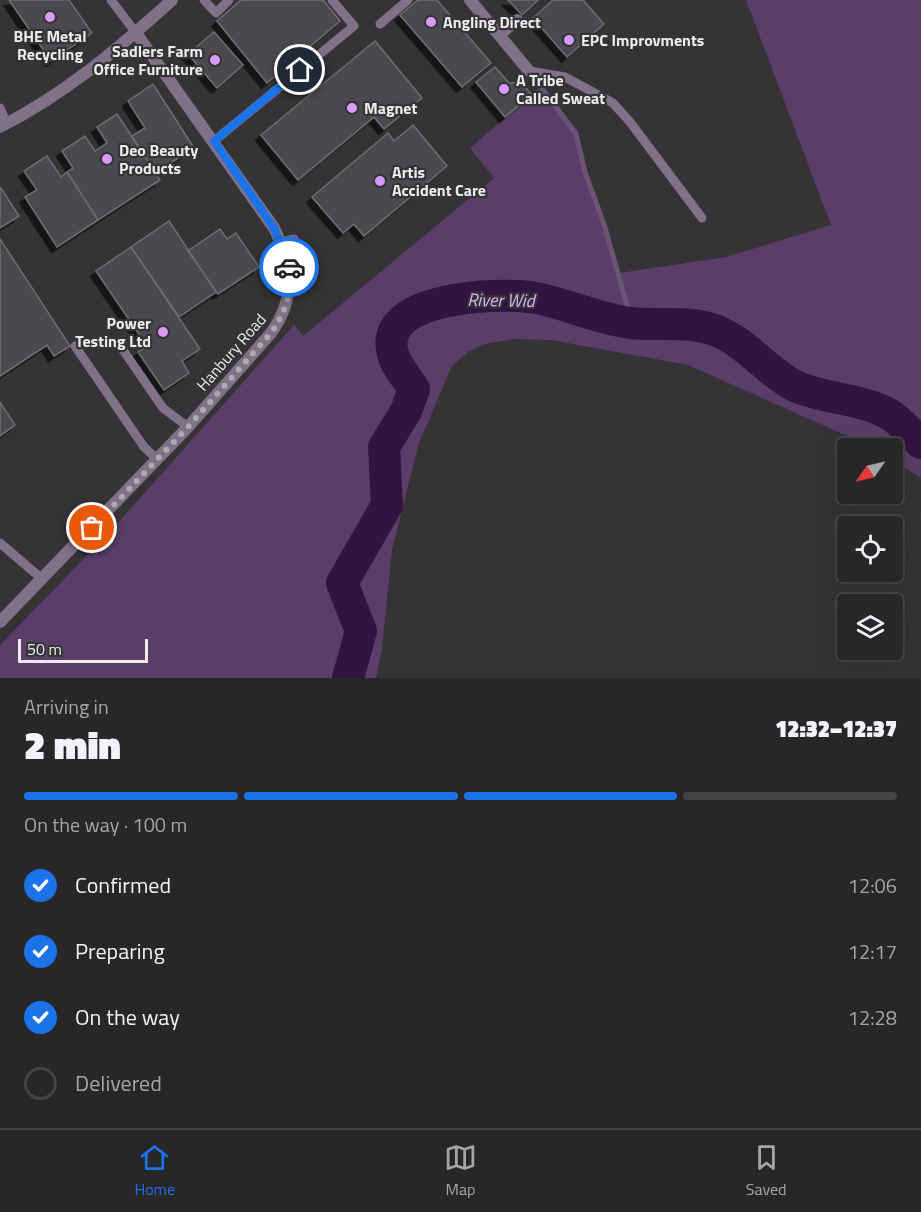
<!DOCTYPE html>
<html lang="en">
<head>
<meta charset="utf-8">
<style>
  :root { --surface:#282628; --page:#343234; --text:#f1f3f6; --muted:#a5a5a8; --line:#444345; --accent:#1a73e8 }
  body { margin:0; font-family:"Titillium Web",sans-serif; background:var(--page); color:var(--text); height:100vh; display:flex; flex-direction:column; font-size:22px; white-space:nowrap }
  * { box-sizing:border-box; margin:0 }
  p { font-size:20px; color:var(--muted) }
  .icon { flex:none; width:33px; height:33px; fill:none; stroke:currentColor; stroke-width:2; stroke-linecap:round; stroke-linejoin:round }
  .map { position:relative; height:678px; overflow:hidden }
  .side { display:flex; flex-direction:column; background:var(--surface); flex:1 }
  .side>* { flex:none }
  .needle { width:39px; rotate:236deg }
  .tools { position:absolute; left:837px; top:438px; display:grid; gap:12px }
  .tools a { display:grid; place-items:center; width:66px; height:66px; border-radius:6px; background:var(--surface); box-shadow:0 6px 24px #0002,0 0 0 2px var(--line); font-size:30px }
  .scale { position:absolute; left:18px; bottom:15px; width:130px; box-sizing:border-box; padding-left:6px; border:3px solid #ecebed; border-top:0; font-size:16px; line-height:21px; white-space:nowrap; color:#ecebed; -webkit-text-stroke:4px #353336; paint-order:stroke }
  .pin { position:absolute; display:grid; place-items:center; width:51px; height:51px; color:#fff; margin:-26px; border:3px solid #fff; border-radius:50%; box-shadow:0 2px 6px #0007 }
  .courier { position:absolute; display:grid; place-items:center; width:60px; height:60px; margin:-30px; border:4px solid #1a73e8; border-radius:50%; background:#fff; color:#222; box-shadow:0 2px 8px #0007 }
  .overview em { font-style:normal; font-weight:800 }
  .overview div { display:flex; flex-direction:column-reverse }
  .overview { display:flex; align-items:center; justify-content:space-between; height:102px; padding:0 24px }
  h1 { font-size:39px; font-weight:800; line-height:45px }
  .bar { display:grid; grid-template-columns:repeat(4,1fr); gap:9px 6px; align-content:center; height:72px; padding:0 24px }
  .bar i { height:8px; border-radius:4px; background:var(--line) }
  .bar .current { background:var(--accent) }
  .bar p { grid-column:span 4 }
  ol { padding:0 24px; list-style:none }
  li { display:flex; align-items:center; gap:18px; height:66px }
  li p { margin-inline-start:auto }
  li .icon { padding:6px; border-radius:50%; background:var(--accent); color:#fff; stroke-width:4 }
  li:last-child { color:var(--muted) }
  li i { width:33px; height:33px; border:3px solid var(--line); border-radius:50% }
  .tab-bar { display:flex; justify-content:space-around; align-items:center; height:84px; border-top:2px solid var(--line); background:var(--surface); font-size:16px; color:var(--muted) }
  .tab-bar a { display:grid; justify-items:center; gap:3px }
  .tab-bar .current { color:var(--accent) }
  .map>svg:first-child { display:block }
</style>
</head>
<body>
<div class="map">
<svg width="921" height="678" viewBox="0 0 921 678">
  <defs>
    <filter id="shadow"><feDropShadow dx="-5.5" dy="5.5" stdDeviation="0" flood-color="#0009"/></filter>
  </defs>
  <rect width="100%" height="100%" fill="#353336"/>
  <!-- green -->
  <path fill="#5a3e69" d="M 746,0 L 921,0 L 921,478 L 893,460 L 892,448 L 874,448 L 688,365 L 551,340 L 513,339 L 484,344 L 468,352 L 452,366 L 419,443 L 392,550 L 382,649 L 376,678 L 0,678 L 0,645 L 109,533 L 294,325 L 303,336 L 494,178 L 470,148 L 542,86 L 578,131 L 587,171 L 620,273 L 726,257 L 831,225 Z"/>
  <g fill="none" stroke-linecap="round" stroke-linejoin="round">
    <!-- stream -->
    <path stroke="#6a5475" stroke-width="5" d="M 541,87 L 576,134 L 585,172 L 604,224 L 632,323"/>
    <!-- river -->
    <path stroke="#321442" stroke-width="32" d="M 348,678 L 361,631 L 342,583 L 387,505 L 384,447 L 406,411 L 414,389 C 407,378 396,366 393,354 C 376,296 497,293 530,297 C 564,302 596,319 631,323 C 660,326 690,320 717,331 C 747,343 767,372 795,386 C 823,399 859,398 887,413 C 899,419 911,434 921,443"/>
  </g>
  <!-- building -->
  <path fill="#4c4a4e" stroke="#6e6c6f" stroke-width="1.5" filter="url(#shadow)" d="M 9,0 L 69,0 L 92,33 L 51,61 Z
    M 241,0 L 323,0 L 340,21 L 267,83 L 217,21 Z
    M 418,0 L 437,0 L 491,63 L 462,87 L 400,15 Z
    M 508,0 L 538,0 L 522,15 Z
    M 553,0 L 583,0 L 604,24 L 567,57 L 533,18 Z
    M 214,32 L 243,65 L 217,88 L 188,54 Z
    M 375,41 L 422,98 L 384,129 L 374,117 L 298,180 L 261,135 Z
    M 495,67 L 509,83 L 521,82 L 532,95 L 505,117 L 476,82 Z
    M 153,84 L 194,148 L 155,173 L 132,136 L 145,128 L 128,101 Z
    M 117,114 L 160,180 L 98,220 L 67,172 L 73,168 L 62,151 L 85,136 L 95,151 L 107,143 L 97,127 Z
    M 413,125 L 447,166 L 364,236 L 354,224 L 343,233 L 312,197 L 388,133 L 394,141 Z
    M 47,156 L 61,177 L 67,172 L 98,220 L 57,247 L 25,197 L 37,190 L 24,171 Z
    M 1,188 L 19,216 L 0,228 L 0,189 Z
    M 169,221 L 216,292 L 179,317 L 131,247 Z
    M 220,229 L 227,239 L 236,233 L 259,267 L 218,294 L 188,251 Z
    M 0,239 L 70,346 L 54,356 L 47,345 L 0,376 Z
    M 131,247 L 200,349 L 182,361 L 189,373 L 164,390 L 138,352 L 147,346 L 96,271 Z
    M 0,402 L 15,425 L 0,436 Z"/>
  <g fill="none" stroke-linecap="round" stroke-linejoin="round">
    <!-- lane -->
    <path stroke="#807188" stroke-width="9" d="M 111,0 L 136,33
      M 204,0 L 216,13 L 229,0
      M 380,24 L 408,0
      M 529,71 L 565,77 L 613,103 L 630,122 L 702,218
      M 0,108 L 7,124
      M 214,141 L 354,26 L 332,0
      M 281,242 L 294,239
      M 290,283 L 303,282
      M 75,346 L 144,447 L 157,459
      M 123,350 L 163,408 L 188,427
      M 0,543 L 42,579"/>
    <!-- street -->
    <path stroke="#807188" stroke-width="12" d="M 470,0 L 529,71
      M 499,35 L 517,20
      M 0,127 C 65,94 118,49 172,0
      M 0,622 L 188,427 L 271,333 C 296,298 293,265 274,228 L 136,33"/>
  </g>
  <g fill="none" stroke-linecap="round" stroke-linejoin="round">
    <!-- done -->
    <path stroke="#acabad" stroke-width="6" stroke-dasharray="0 10.8" d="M 92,528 L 188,427 L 271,333 C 285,313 293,291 289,267"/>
    <!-- route -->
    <path stroke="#1a73e8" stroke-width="8" d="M 289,267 L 274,228 L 214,141 L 300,70"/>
  </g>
  <!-- markers -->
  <g fill="#d79bf9" stroke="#353336" stroke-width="2">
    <circle cx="50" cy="17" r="6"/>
    <circle cx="431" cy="22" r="6"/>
    <circle cx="569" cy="40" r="6"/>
    <circle cx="215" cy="60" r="6"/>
    <circle cx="504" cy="89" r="6"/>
    <circle cx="352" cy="108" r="6"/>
    <circle cx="107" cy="159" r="6"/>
    <circle cx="380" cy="181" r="6"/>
    <circle cx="163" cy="332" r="6"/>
  </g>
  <g text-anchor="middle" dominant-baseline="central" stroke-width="4.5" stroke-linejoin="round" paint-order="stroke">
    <!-- poi labels -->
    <g font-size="16" font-weight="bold" fill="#ecebed" stroke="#353336" text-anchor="start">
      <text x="443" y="22">Angling Direct</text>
      <text x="50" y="36" text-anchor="middle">BHE Metal<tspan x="50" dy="18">Recycling</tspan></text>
      <text x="581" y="40">EPC Improvments</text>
      <text x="203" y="51" text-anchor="end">Sadlers Farm<tspan x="203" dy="18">Office Furniture</tspan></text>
      <text x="516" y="80">A Tribe<tspan x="516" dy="18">Called Sweat</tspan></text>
      <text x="364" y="108">Magnet</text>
      <text x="119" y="150">Deo Beauty<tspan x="119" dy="18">Products</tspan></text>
      <text x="392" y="172">Artis<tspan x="392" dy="18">Accident Care</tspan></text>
      <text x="151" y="323" text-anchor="end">Power<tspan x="151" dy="18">Testing Ltd</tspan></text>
    </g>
    <!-- street labels -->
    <g font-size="16" fill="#ecebed" stroke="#353336">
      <text transform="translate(231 352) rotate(-49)">Hanbury Road</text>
    </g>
    <!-- water labels -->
    <g font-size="18" font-style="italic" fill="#e0affc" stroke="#353336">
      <text transform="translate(501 300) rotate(1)">River Wid</text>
    </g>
  </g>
</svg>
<div class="tools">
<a><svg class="needle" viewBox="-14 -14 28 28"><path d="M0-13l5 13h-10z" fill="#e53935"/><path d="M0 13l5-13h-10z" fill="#a5a5a8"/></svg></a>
<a><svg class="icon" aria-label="locate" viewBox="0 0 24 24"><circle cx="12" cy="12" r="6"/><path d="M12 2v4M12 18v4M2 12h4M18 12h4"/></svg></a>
<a><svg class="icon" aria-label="layers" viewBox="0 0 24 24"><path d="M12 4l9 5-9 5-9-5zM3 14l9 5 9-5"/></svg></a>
</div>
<div class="scale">50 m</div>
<div class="pin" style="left:92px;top:528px;background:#ea580c"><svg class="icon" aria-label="bag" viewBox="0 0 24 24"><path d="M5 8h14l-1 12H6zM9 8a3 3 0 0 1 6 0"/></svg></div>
<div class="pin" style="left:300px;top:70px;background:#1f2937"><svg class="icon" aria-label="home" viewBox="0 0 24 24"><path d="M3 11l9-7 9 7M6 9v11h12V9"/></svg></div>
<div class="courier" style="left:289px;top:267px"><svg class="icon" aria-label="car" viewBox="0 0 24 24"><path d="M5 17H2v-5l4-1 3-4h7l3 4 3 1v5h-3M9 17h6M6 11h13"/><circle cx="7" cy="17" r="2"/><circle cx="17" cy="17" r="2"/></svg></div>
</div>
<section class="side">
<div class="overview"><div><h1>2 min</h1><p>Arriving in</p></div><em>12:32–12:37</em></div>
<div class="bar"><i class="current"></i><i class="current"></i><i class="current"></i><i></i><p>On the way · 100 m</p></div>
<ol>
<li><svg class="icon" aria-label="check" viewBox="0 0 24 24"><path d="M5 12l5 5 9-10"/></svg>Confirmed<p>12:06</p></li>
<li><svg class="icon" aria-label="check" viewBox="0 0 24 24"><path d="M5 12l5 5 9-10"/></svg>Preparing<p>12:17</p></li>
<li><svg class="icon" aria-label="check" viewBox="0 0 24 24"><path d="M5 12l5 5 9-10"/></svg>On the way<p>12:28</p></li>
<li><i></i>Delivered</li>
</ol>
</section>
<nav class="tab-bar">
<a class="current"><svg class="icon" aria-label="home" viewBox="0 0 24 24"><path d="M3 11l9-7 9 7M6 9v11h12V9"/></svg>Home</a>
<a><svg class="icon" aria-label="map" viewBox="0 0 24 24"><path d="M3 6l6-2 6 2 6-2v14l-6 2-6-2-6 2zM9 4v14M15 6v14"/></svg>Map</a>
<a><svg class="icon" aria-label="saved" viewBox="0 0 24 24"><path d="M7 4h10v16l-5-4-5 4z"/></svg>Saved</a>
</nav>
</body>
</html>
